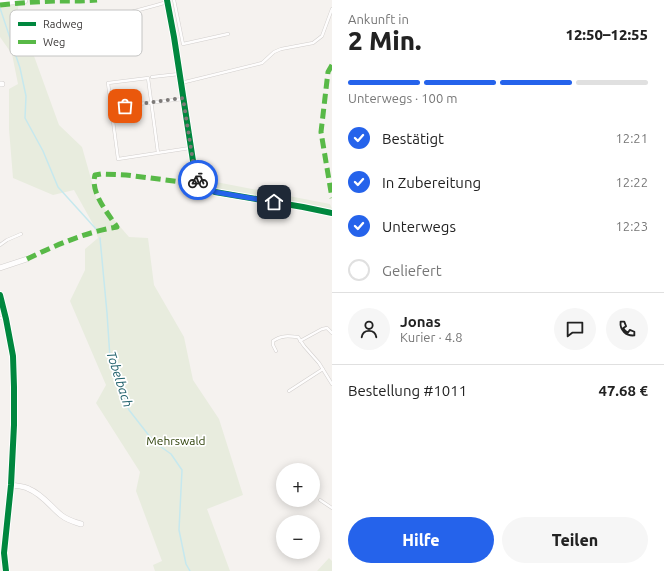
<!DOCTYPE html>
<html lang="de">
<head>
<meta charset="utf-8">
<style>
  :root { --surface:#fff; --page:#f6f6f6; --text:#222; --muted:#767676; --line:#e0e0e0; --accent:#2563eb }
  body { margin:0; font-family:Ubuntu,sans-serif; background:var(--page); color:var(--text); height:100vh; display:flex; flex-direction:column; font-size:15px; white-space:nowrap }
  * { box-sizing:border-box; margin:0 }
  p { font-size:13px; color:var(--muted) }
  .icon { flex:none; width:22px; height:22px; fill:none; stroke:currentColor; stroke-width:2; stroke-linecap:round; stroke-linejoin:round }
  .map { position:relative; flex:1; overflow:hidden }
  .details { display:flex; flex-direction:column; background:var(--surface); width:332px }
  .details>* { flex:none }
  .fabs { position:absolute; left:276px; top:463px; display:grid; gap:8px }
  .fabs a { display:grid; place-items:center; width:44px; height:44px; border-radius:50%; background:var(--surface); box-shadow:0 2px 10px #0003; font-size:20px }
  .pin { position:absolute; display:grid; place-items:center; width:34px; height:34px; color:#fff; margin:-17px; border-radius:8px; box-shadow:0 2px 6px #0006 }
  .courier { position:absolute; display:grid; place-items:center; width:40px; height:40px; margin:-20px; border:3px solid #2563eb; border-radius:50%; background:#fff; color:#222; box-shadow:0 1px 5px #0007 }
  .headline em { font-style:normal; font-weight:800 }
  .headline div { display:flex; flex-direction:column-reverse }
  .headline { display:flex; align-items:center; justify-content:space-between; height:68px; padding:0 16px }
  h1 { font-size:26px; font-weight:800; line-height:30px }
  .bar { display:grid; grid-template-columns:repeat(4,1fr); gap:6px 4px; align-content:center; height:48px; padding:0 16px }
  .bar i { height:5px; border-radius:3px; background:var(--line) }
  .bar .active { background:var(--accent) }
  .bar p { grid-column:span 4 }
  .line { display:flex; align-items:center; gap:10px; padding:0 16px; border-top:1px solid var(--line) }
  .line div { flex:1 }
  .round { display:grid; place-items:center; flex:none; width:42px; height:42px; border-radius:21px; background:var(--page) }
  ol { padding:0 16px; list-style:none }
  li { display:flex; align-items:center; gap:12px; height:44px }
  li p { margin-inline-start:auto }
  li .icon { padding:4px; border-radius:50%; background:var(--accent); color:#fff; stroke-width:4 }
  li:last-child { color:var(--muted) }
  li i { width:22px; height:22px; border:2px solid var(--line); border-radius:50% }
  .button { display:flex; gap:8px; margin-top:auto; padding:8px 16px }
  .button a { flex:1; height:46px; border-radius:24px; background:var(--accent); color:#fff; font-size:16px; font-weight:800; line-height:46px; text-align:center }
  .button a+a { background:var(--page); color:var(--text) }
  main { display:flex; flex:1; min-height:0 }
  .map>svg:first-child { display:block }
</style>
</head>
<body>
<main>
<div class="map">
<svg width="332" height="571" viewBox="0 0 332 571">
  <rect width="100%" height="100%" fill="#f5f2ef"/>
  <!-- green -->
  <path fill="#e8ecde" d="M 0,0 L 19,0 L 17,17 L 30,45 L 59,125 L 82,147 L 97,200 L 129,237 L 148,238 L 154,285 L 184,337 L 193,380 L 219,419 L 243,495 L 207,509 L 230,571 L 155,571 L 153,565 L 162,561 L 136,491 L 140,472 L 96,403 L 106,385 L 70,301 L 85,270 L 85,249 L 98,238 L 93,224 L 74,190 L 53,195 L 13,178 L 9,129 L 9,89 L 18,84 L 12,54 L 0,37 Z
    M 216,182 L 330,204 L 332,209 L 304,203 L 214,188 Z
    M 329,558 L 332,561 L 332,571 L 317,571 Z"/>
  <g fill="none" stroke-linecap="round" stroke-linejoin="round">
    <!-- stream -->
    <path stroke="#c6e8ee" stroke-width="1.5" d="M 0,8 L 20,68 L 26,96 L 25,118 L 43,151 L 58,187 L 96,229
      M 100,238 L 107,313 L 110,358 L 129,410 L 154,442 L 171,454 L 182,470 L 179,530 L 186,564 L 190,571"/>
    <defs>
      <path id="lane" d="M 174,0 L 183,44 L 228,34
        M 120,15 L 157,5 L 167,2
        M 152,77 L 179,74
        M 181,83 L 262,63 L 274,52 L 281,49 L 313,43 L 322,36 L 332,9
        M 111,107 L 183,99
        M 158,153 L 148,78 L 108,83 L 118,159 L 190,148
        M 0,245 L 7,240 L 21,234
        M 0,318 L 6,319
        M 300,341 L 322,329 L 327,328 L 332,333
        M 276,351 L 273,345 L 273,341 C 281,335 289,336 298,337 L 304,346 L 319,363 L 332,384
        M 289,391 L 323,369
        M 320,500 L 332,508"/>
      <path id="street" d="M 167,0 L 174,37 L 195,174 C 199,184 205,188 215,192 L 303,207 L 332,213
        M 0,84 L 2,84
        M 0,268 L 27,259
        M 0,295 L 6,319 L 13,356 L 14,387 L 14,425 L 11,485 L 4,553 L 6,571
        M 11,485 C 17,486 24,486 29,489 C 42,494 51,507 61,515 C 67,520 74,522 81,524"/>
      <path id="secondary" d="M 0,2 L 24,0"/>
    </defs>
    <!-- lane casing -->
    <use href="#lane" stroke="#d2cfcd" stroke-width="3.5"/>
    <!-- street casing -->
    <use href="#street" stroke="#d2cfcd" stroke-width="6"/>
    <!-- secondary casing -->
    <use href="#secondary" stroke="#d2cfcd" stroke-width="8"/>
    <!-- lane -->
    <use href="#lane" stroke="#fefdfd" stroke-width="2.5"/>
    <!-- street -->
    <use href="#street" stroke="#fefdfd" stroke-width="5"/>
    <!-- secondary -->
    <use href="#secondary" stroke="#fefdfd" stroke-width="7"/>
    <!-- quiet -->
    <path stroke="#58b947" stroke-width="5" stroke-dasharray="10 5" stroke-linecap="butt" d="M 0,5 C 21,3 42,1 63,1 C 74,1 85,1 97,0
      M 332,65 L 328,72 L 321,132 L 332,198
      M 27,259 C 56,245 86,232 117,227 C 108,213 90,193 95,175 L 101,174 L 126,175 L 190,183 L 198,181"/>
    <defs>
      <path id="cycleway" d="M 167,0 L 174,37 L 195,174 C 199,184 205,188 215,192 L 303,207 L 332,213
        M 0,295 L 6,319 L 13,356 L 14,387 L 14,425 L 11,485 L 4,553 L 6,571"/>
    </defs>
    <!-- cycleway casing -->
    <use href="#cycleway" stroke="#fff" stroke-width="8"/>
    <!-- cycleway -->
    <use href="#cycleway" stroke="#00873e" stroke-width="6"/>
  </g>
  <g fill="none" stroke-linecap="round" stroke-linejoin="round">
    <!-- done -->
    <path stroke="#7d7a78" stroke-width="4" stroke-dasharray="0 7.2" d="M 125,106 L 183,98 L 195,174 L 198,180"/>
    <!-- route -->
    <path stroke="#2563eb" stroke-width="5" d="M 198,180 L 204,187 L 215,192 L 274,202"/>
  </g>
  <g text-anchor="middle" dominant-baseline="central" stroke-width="3.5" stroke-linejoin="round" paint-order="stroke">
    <!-- park labels -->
    <g font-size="12" fill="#2f420a" stroke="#fff">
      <text x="176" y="440">Mehrswald</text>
    </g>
    <!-- water labels -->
    <g font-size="13" font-style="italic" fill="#21616c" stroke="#fff">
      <text transform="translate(120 379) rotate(72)">Tobelbach</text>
    </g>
  </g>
  <!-- legend -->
  <rect x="10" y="10" width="132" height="46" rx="6" fill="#fff" stroke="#c4c4c3" stroke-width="1"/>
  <rect x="18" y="22" width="18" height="4" fill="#00873e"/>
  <rect x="18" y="40" width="18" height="4" fill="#58b947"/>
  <g font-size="11" fill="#3c3938">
    <text x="43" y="28">Radweg</text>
    <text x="43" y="46">Weg</text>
  </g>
</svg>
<div class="fabs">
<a>+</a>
<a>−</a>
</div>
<div class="pin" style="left:125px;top:106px;background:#ea580c"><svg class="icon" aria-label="bag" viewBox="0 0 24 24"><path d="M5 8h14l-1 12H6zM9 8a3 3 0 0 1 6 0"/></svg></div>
<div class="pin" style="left:274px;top:202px;background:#1f2937"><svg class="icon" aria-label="home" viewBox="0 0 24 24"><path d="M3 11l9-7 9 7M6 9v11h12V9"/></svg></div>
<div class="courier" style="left:198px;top:180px"><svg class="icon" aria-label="bike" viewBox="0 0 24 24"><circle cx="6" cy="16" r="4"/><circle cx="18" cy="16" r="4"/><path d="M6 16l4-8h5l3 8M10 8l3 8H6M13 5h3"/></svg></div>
</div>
<section class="details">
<div class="headline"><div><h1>2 Min.</h1><p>Ankunft in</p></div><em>12:50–12:55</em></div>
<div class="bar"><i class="active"></i><i class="active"></i><i class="active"></i><i></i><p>Unterwegs · 100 m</p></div>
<ol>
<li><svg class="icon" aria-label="check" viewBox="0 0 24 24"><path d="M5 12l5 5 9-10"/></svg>Bestätigt<p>12:21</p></li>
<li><svg class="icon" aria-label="check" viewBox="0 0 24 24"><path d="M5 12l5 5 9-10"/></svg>In Zubereitung<p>12:22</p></li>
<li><svg class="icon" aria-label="check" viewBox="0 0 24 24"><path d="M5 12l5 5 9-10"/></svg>Unterwegs<p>12:23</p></li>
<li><i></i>Geliefert</li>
</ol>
<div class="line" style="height:72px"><a class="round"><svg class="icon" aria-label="person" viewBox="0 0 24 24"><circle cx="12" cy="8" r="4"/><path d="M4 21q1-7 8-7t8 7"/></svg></a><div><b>Jonas</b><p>Kurier · 4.8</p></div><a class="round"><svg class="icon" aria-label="chat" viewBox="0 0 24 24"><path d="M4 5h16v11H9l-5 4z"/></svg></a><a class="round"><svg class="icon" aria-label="phone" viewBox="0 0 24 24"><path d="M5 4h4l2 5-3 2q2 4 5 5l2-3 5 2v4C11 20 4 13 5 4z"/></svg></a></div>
<div class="line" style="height:52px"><div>Bestellung #1011</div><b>47.68 €</b></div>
<div class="button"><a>Hilfe</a><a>Teilen</a></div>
</section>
</main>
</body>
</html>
